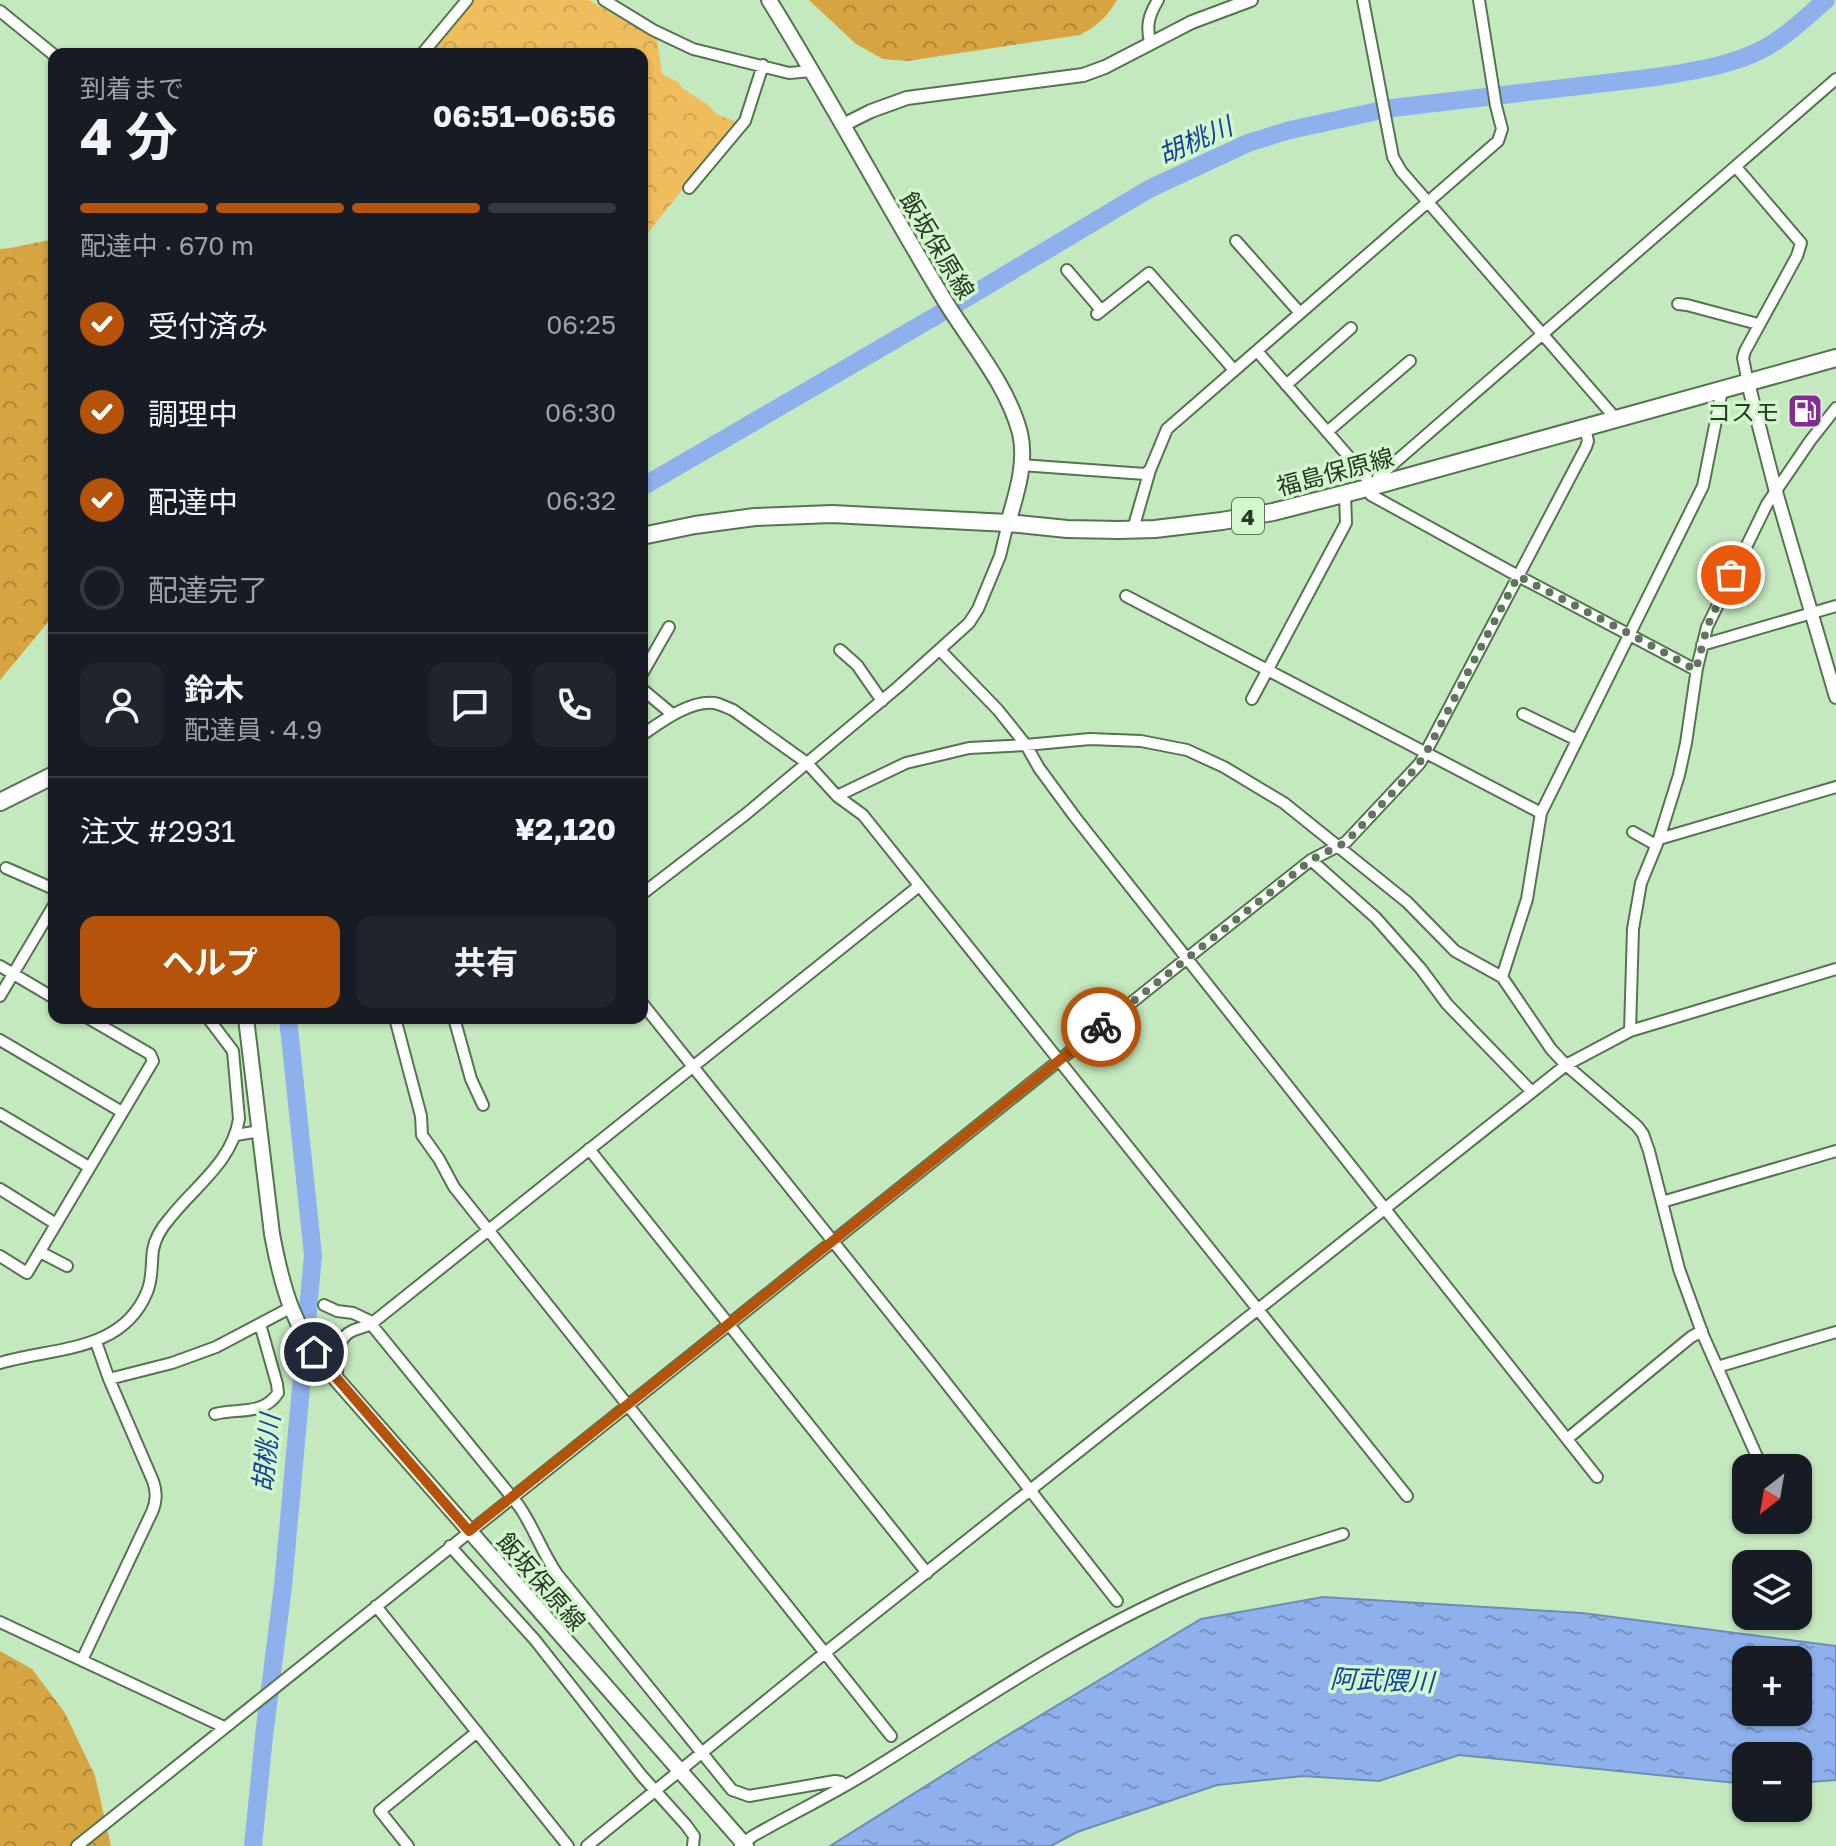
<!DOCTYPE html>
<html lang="ja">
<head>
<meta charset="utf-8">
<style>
  :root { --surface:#171b24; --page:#20242c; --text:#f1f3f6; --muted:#9ea1a6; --line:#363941; --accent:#b45309 }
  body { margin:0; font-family:"Golos Text","Noto Sans JP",sans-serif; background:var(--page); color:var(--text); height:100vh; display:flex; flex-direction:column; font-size:30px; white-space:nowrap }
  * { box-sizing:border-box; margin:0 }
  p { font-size:26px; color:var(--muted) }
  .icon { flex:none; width:44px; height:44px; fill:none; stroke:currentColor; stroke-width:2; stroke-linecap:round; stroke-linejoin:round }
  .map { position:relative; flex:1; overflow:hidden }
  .details { position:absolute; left:48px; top:48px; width:600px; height:976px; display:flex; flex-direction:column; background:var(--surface); border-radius:16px; box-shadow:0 2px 6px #0004 }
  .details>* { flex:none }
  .needle { width:52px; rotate:211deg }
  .tools { position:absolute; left:1732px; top:1454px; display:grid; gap:16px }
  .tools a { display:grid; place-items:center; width:80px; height:80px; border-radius:16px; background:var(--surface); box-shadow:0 2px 6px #0004; font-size:40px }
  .pin { position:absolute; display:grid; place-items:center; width:68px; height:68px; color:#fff; margin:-34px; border:4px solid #fff; border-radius:50%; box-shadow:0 2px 8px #0007 }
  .courier { position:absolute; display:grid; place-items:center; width:80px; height:80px; margin:-40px; border:6px solid #b45309; border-radius:50%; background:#fff; color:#222; box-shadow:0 2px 10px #0007 }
  .head em { font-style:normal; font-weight:700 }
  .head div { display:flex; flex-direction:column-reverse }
  .head { display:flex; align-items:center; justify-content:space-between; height:136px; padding:0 32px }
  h1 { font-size:52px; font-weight:700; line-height:60px }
  .bar { display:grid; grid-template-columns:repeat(4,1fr); gap:12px 8px; align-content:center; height:96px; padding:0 32px }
  .bar i { height:10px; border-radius:6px; background:var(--line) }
  .bar .current { background:var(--accent) }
  .bar p { grid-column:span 4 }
  .line { display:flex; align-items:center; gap:20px; padding:0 32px; border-top:2px solid var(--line) }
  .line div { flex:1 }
  .round { display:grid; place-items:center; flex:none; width:84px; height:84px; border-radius:16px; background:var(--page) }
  ol { padding:0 32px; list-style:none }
  li { display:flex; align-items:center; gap:24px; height:88px }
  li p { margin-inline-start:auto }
  li .icon { padding:8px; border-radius:50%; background:var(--accent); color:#fff; stroke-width:4 }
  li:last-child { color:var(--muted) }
  li i { width:44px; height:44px; border:4px solid var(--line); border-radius:50% }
  .primary-button { display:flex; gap:16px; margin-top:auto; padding:16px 32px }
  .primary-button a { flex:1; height:92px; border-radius:16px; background:var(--accent); color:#fff; font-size:32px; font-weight:700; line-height:92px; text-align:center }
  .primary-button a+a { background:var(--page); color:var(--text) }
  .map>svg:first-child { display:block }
</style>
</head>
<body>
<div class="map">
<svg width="1836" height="1846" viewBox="0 0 1836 1846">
  <defs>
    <pattern id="forest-crowns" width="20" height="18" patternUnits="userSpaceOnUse" patternTransform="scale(2)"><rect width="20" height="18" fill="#d6a441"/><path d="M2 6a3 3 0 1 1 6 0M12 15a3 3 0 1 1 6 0" fill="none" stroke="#ae8636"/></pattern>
    <pattern id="park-crowns" width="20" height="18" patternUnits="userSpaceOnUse" patternTransform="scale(2)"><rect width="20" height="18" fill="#f0bd5d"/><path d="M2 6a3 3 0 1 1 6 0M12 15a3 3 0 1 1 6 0" fill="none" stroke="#cea351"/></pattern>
    <pattern id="water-ripples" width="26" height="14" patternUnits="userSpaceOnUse" patternTransform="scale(2)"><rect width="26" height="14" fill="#8eb1ee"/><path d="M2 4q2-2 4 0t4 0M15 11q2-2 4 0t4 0" fill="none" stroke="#7491c1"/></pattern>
  </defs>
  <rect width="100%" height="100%" fill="#c5e9bf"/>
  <!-- forest -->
  <path fill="url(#forest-crowns)" d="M 809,0 L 1117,0 C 1107,17 1097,26 1080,35 L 907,61 L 883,59 L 856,44 Z
    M 49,240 L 54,240 L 54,615 L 0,680 L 0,249 L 11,248 Z
    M 0,1651 L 32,1669 L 65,1713 L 95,1776 L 111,1846 L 0,1846 Z"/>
  <!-- park -->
  <path fill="url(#park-crowns)" d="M 459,0 L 589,0 L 657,39 L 662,74 L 678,82 L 682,88 L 707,104 L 716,114 L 737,122 L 642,240 L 642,54 L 413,54 Z"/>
  <!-- water -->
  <path fill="url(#water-ripples)" stroke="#6f8cb2" stroke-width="2" fill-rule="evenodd" d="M 1323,1597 L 1582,1613 L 1836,1646 L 1836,1780 L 1798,1783 L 1798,1756 L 1746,1756 L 1746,1784 L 1459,1755 L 1379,1781 L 1303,1776 L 1217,1785 L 1077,1832 L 1051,1846 L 830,1846 L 993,1744 L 1201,1619 ZM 1746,1660 L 1798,1660 L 1798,1712 L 1746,1712 Z"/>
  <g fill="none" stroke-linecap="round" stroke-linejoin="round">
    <!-- river -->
    <path stroke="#8eb1ee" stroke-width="18" d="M 642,487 L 953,306 L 1149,189 L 1248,143 L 1290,130 L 1392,108 L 1657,77 C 1691,71 1730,66 1761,50 C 1785,38 1806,17 1826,0
      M 253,1846 L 264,1736 L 283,1586 L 313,1255 L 288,1018"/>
    <defs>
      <path id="minor" d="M 604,0 L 653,30 L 693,49 L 789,73 L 812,71
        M 1363,0 L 1393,157 L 1401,171 L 1617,420
        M 0,11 L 54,55
        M 1150,42 C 1146,25 1149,15 1158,0
        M 422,54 L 467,0
        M 1736,167 L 1801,243 L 1797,256 L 1745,351 L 1743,358 L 1748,383
        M 689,188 L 745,121 L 763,65
        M 1236,241 L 1300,313
        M 1067,270 L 1101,310
        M 1678,304 L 1687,305 L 1758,324
        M 1097,314 L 1149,273 L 1234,370
        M 1257,351 L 1362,472 L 1372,486
        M 1286,385 L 1351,328
        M 1327,432 L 1410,361
        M 1021,465 L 1145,474 L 1150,470 L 1167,429 L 1498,141 L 1502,129 L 1496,106 L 1479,0
        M 1376,485 L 1378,477 L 1385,471 L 1836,79
        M 1367,488 L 1371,495 L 1518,576 L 1696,670
        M 1133,529 L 1150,470
        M 1126,596 L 1541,813
        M 1702,645 L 1836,606
        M 840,650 L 857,665 L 882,701
        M 940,650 L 998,710 L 1026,745 L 1039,768 L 1075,817 L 1597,1477
        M 642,674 L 669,627
        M 642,689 L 672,714
        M 1252,699 L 1346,523 L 1345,494
        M 1523,714 L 1577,740
        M 642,735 C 661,722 690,700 714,703 C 721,704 727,708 733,710 L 807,763 L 837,796 L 863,815 L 1407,1496
        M 837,796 L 906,763 L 969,748 L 1026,745 L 1090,739 L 1141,741 L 1187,750 L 1224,767 L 1284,803 L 1407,902 L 1455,951 L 1502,977 L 1551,1049 L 1566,1065 L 1637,1126 L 1643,1134 L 1649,1151 L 1679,1269 L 1703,1335 L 1762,1468
        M 1633,832 L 1656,845
        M 1659,839 L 1836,787
        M 1311,860 L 1376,918 L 1421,969 L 1447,1004 L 1532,1092
        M 6,868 L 54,889
        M 642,894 L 746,814 L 807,763 L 898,687 L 969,623 L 978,609 L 1000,556 L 1008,523
        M 0,966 L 54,998
        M 1502,977 L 1527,899 L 1541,813 L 1703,486 L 1722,390
        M 0,996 L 54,905
        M 642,1003 L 932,1365 L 1117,1601
        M 395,1018 L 421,1116 L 422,1135 L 439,1159 L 454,1187 L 891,1736
        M 454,1018 L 471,1079 L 483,1105
        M 1630,1031 L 1633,929 L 1641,883 L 1659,839 L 1679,775 L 1686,743 L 1697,668 L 1707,627 L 1767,504 L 1810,441 L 1836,408
        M 0,1040 L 122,1112
        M 0,1114 L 89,1167
        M 236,1135 L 260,1131
        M 589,1149 L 927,1573
        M 0,1189 L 56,1224
        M 1662,1202 L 1836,1151
        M 40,1252 L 67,1266
        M 0,1256 L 27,1273 L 153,1061 L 150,1054 L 88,1018
        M 324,1305 L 337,1311 L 353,1313 L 370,1321 L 371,1324 L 519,1506 C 534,1528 542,1552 557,1574 L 732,1790 L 749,1796 L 835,1781 L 841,1782 L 844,1785
        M 0,1363 C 53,1347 122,1353 147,1292 C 153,1278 151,1264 153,1250 C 155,1238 162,1227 170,1218 C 195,1186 232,1162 239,1119 L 233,1051 L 208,1018
        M 1717,1367 L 1836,1332
        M 334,1376 L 337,1372 C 338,1358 336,1338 352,1331 C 358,1328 365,1327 371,1324 L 919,886
        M 109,1379 L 172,1363 L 216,1347 L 290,1308
        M 215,1414 C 237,1408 263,1416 278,1393 L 277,1384 L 260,1324
        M 1567,1439 L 1691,1337 L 1702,1331
        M 450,1546 L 535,1640 L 642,1776 L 686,1825 L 694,1836 L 693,1846
        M 376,1606 L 568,1846
        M 0,1622 L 224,1727
        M 82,1660 L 152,1512 C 157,1501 157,1492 153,1481 L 109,1379 L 96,1342
        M 77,1846 L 1186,959 L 1311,860 L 1346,842 L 1420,763 L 1586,447 L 1588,441 L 1585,428
        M 408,1846 L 380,1811 L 477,1732
        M 587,1846 L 826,1652 L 1566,1065 L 1630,1031 L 1836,969
        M 740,1846 L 753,1836 C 790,1815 829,1796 865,1774 C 969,1710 1069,1639 1182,1590 C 1234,1568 1289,1551 1343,1534"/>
      <path id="tertiary" d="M 843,125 L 871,111 L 907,98 L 1083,75 L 1105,67 L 1192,22 L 1251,0
        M 1748,383 L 1776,492 L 1836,697"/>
      <path id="secondary" d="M 769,0 C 829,97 883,198 942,296 C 968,340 1007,383 1020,433 C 1027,463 1016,495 1008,523
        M 246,1018 L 272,1234 C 282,1288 294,1331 331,1373 L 746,1846"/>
      <path id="primary" d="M 642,536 L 695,525 L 755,517 L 832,514 L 1008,523 L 1067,529 L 1119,530 L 1155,529 L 1222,521 L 1273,512 L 1367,488 L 1836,358
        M 0,802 L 54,775"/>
    </defs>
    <!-- minor casing -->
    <use href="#minor" stroke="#54754f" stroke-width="14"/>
    <!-- tertiary casing -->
    <use href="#tertiary" stroke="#54754f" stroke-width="16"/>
    <!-- secondary casing -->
    <use href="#secondary" stroke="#54754f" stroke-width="18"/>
    <!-- primary casing -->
    <use href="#primary" stroke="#54754f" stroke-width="20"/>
    <!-- minor -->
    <use href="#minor" stroke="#fff" stroke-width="10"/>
    <!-- tertiary -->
    <use href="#tertiary" stroke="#fff" stroke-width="12"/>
    <!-- secondary -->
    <use href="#secondary" stroke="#fff" stroke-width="14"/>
    <!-- primary -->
    <use href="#primary" stroke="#fff" stroke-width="16"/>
  </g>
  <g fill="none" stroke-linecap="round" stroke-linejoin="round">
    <!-- done -->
    <path stroke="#5f755c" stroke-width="8" stroke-dasharray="0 14.4" d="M 1101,1027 L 1311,860 L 1346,842 L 1415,769 L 1426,753 L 1518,576 L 1630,634 L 1696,670 L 1707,627 L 1731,575"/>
    <!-- route -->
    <path stroke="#b45309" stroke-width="10" d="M 314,1352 L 469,1531 L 1101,1027"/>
  </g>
  <!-- icons -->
  <defs>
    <symbol id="fuel-square" viewBox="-11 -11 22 22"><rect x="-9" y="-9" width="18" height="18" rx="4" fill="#862a96" stroke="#d2f7cc"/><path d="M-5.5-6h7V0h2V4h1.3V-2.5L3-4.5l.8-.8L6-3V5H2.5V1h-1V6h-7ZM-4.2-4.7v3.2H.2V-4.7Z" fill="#fff"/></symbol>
  </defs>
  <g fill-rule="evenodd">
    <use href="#fuel-square" x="1785" y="391" width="40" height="40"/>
  </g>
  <g text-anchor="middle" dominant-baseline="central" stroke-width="7" stroke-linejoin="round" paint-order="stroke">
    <!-- shield labels -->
    <rect fill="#d2f7cc" stroke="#5b7158" stroke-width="2" x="1232" y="498" width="32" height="36" rx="6"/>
    <g font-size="22" font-weight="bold" fill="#283726">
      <text x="1248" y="516">4</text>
    </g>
    <!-- street labels -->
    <g font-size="24" fill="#283726" stroke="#d2f7cc">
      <text transform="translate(938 245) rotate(59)">飯坂保原線</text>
      <text transform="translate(1335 471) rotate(-15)">福島保原線</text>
      <text transform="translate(542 1581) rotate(49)">飯坂保原線</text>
    </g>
    <!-- poi labels -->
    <g font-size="24" fill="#283726" stroke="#d2f7cc" text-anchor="end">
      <text x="1779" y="411">コスモ</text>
    </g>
    <!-- water labels -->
    <g font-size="26" font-style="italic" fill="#124299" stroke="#d2f7cc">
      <text transform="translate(1195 140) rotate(-24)">胡桃川</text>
      <text transform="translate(266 1453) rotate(-84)">胡桃川</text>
      <text transform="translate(1382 1680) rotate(2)">阿武隈川</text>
    </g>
  </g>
</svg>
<div class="tools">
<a><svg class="needle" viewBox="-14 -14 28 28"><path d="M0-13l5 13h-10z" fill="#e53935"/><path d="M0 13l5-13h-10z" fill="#9ea1a6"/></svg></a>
<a><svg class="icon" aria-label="layers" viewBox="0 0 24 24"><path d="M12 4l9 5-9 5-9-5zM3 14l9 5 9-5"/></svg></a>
<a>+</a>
<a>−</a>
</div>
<div class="pin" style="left:1731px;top:575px;background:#ea580c"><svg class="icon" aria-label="bag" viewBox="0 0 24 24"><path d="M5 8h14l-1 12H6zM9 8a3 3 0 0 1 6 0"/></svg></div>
<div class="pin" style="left:314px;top:1352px;background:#1f2937"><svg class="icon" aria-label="home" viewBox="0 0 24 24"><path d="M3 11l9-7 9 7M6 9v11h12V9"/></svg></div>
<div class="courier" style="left:1101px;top:1027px"><svg class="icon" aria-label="bike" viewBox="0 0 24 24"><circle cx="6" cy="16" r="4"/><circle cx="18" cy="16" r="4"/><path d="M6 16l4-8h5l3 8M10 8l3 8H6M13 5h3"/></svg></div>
<section class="details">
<div class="head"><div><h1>4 分</h1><p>到着まで</p></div><em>06:51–06:56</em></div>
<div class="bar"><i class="current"></i><i class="current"></i><i class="current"></i><i></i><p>配達中 · 670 m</p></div>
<ol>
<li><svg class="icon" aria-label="check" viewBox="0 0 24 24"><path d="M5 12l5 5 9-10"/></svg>受付済み<p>06:25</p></li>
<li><svg class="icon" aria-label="check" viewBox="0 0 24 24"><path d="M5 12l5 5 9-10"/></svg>調理中<p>06:30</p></li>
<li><svg class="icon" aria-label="check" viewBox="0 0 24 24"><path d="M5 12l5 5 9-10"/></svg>配達中<p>06:32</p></li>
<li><i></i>配達完了</li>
</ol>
<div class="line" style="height:144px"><a class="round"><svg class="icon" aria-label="person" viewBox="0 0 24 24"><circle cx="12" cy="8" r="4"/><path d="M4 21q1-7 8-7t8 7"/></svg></a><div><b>鈴木</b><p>配達員 · 4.9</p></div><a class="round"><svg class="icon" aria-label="chat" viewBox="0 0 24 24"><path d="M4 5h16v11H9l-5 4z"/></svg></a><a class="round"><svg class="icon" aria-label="phone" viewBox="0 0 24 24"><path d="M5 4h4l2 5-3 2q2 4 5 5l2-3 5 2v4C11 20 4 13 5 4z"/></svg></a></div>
<div class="line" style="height:104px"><div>注文 #2931</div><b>¥2,120</b></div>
<div class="primary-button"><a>ヘルプ</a><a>共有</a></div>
</section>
</div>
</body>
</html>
